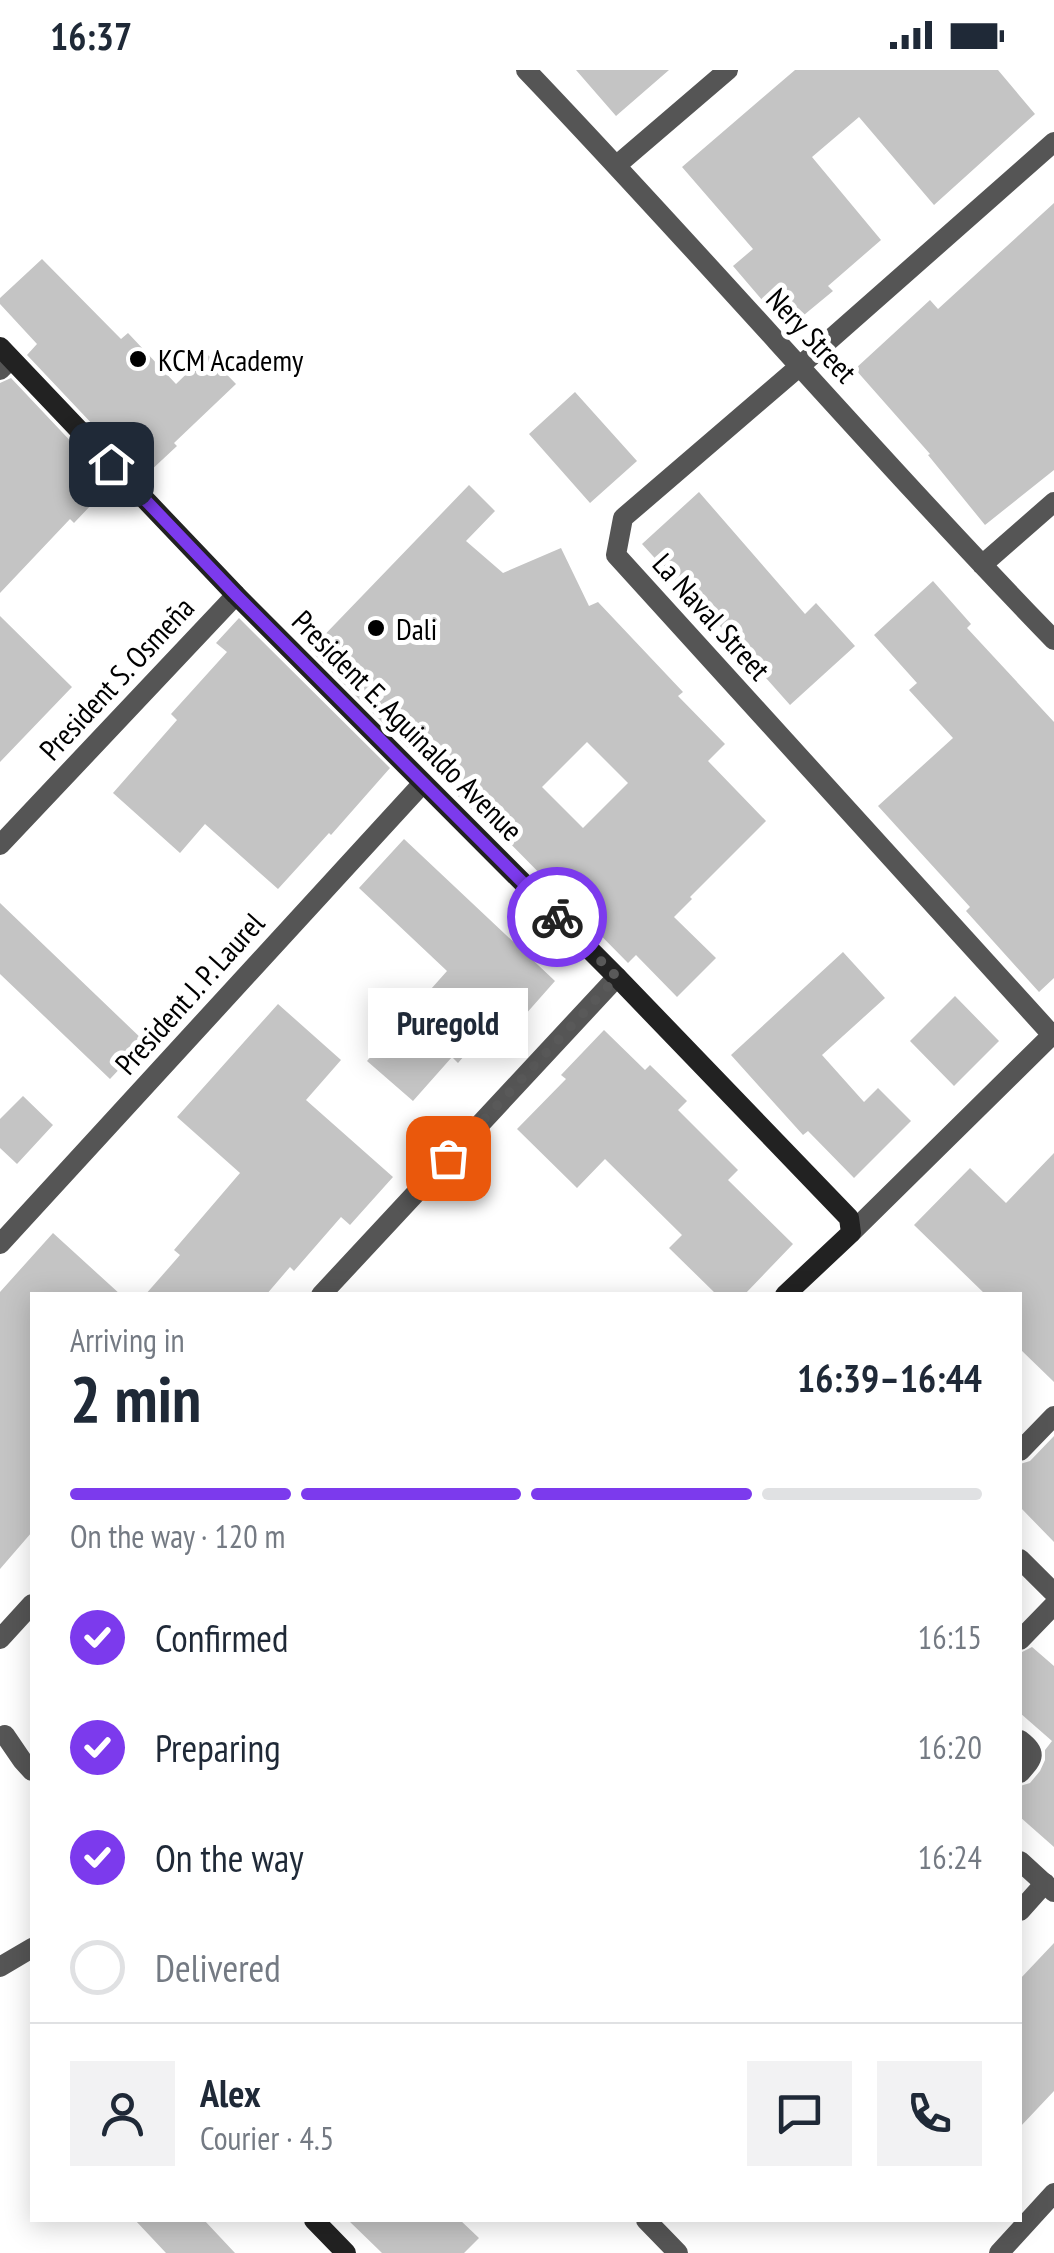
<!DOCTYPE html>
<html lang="en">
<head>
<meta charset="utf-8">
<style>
  :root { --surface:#fff; --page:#f2f2f3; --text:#1f2937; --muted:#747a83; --line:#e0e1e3; --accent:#7c3aed }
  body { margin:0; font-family:"PT Sans Narrow",sans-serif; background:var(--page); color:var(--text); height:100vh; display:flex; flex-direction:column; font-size:38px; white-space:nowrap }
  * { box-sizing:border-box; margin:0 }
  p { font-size:32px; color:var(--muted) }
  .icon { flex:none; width:55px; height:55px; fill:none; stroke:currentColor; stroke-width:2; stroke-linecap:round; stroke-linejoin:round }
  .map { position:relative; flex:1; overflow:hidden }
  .side { position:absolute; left:30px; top:1222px; width:992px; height:930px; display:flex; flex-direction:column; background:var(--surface); border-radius:0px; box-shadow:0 5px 25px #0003 }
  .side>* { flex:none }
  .pin { position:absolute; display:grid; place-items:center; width:85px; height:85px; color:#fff; margin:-42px; border-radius:20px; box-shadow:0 5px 15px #0006 }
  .courier { position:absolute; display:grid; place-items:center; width:100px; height:100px; margin:-50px; border:8px solid #7c3aed; border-radius:50%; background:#fff; color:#222; box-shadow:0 2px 12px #0007 }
  .bubble { position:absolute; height:70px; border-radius:0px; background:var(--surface); box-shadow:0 5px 25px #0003; font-size:32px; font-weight:700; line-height:70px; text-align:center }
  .summary em { font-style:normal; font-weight:700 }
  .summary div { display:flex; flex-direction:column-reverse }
  .summary { display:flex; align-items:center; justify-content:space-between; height:170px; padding:0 40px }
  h1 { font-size:65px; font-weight:700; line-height:75px }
  .bar { display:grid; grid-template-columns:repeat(4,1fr); gap:15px 10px; align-content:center; height:120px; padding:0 40px }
  .bar i { height:12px; border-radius:8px; background:var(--line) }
  .bar .selected { background:var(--accent) }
  .bar p { grid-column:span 4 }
  .line { display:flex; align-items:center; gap:25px; padding:0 40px; border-top:2px solid var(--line) }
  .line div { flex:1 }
  .round { display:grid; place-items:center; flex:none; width:105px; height:105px; border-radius:0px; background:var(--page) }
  ol { padding:0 40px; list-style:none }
  li { display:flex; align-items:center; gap:30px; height:110px }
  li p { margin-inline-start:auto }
  li .icon { padding:10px; border-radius:50%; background:var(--accent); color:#fff; stroke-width:4 }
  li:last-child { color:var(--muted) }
  li i { width:55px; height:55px; border:5px solid var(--line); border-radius:50% }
  .status { display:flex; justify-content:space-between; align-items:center; height:70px; padding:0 50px; background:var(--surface); direction:ltr }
  .status svg { height:28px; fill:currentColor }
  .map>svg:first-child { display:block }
</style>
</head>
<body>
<div class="status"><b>16:37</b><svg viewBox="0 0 49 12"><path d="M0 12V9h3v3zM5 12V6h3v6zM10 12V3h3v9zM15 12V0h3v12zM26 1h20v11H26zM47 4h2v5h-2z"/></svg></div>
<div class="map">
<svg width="1054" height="2183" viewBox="0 0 1054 2183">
  <rect width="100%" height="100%" fill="#fff"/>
  <!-- building -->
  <path fill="#c4c4c4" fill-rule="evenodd" d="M 576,0 L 669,0 L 616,46 Z
    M 795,0 L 998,0 L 1035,44 L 934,135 L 859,47 L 812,87 L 881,170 L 828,216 L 833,221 L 787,259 L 733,196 L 753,179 L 682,97 Z
    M 1054,133 L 1054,400 L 985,455 L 928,385 L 930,384 L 855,299 L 930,230 L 938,239 Z
    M 42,189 L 121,269 L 128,263 L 176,314 L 207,284 L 236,314 L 174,373 L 177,376 L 148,403 L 135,389 L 130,394 L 27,285 L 37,274 L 0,234 L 0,228 Z
    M 11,308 L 111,414 L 74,453 L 70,449 L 0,523 L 0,313 Z
    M 575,322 L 637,391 L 590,433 L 529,364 Z
    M 469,415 L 495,441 L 466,471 L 503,503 L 561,478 L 589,536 L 598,532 L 683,622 L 678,626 L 725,674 L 708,691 L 766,751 L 690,827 L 692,829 L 674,847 L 716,888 L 677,927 L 636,885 L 628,893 L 498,761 L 496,764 L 451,719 L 454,717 L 412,673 L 408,678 L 310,580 ZM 587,672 L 628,713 L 583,758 L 542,717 Z
    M 699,422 L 805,544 L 816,533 L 855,576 L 790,635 L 694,527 L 692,529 L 642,474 Z
    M 933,511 L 971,554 L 967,558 L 1054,652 L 1054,908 L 1039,922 L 966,841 L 970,837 L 878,736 L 953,668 L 909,620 L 917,613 L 874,565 Z
    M 0,546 L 72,617 L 0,692 Z
    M 239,548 L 390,698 L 331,765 L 329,763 L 278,819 L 205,754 L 180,783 L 113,723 L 177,650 L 171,644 L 227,582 L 216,573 Z
    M 404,769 L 555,911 L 517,954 L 503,941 L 458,993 L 452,987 L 413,1031 L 367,991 L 447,901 L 359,818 Z
    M 0,833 L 145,972 L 110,1009 L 0,904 Z
    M 843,882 L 885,928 L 822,985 L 864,1032 L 878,1018 L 911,1051 L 854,1108 L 808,1061 L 803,1065 L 731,985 Z
    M 955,926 L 999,971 L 954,1016 L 910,971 Z
    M 278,934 L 341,990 L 306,1030 L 393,1107 L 350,1155 L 341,1147 L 294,1201 L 290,1197 L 266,1225 L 145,1225 L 180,1185 L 174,1180 L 240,1103 L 177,1047 Z
    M 604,960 L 645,1000 L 650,995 L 687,1031 L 678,1040 L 738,1100 L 728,1110 L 793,1174 L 744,1225 L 717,1225 L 669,1178 L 682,1165 L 605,1089 L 577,1118 L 517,1059 L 566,1009 L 561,1005 Z
    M 23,1026 L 53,1055 L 17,1094 L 0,1078 L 0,1049 Z
    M 1054,1083 L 1054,1312 L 1020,1279 L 1020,1225 L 986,1225 L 914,1155 L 970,1098 L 1006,1133 Z
    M 53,1163 L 121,1225 L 32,1225 L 32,1462 L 0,1499 L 0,1222 Z
    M 1054,1366 L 1054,1472 L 1020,1437 L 1020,1394 L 1030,1391 Z
    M 1032,1577 L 1054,1596 L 1054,1777 L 1020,1747 L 1020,1716 L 1030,1713 L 1040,1701 L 1045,1690 L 1045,1680 L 1052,1671 L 1020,1643 L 1020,1583 Z
    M 1054,1873 L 1054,2021 L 1020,2057 L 1020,1909 Z
    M 135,2150 L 204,2150 L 235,2183 L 166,2183 Z
    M 348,2150 L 460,2150 L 479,2168 L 464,2183 L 382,2183 Z"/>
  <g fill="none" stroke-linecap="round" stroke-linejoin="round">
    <!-- lane -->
    <path stroke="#555" stroke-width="20" d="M 5,1665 L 22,1690 L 32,1701
      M 1020,1841 L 1045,1813
      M 0,1897 L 32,1878"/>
    <!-- street -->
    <path stroke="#555" stroke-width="20" d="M 526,0 C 705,187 874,384 1054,570
      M 1054,72 L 800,296 L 623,448 L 616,485 L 1054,967
      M 617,95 L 728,0
      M 0,300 L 11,289
      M 982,495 L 1054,432
      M 0,775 L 236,525
      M 851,1163 L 1054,963
      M 0,1174 L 423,713
      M 321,1225 L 617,907
      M 1020,1381 L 1054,1346
      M 1020,1489 L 1054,1523
      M 0,1569 L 32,1534
      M 1020,1570 L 1054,1535
      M 1020,1670 C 1038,1684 1033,1688 1020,1703
      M 1020,1791 L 1054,1822
      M 646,2150 L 678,2183
      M 999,2183 L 1054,2123"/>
    <!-- secondary -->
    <path stroke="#222" stroke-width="20" d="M 0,277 L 236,525 L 617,907 L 849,1148 L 851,1163 L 785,1225
      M 314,2150 L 346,2183"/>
  </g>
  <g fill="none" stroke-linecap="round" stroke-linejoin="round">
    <!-- done -->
    <path stroke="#595959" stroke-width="10" stroke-dasharray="0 18" d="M 448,1088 L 617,907 L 557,847"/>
    <!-- route -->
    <path stroke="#7c3aed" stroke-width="12" d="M 111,394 L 236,525 L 557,847"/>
  </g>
  <!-- markers -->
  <g fill="#000" stroke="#fff" stroke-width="4">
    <circle cx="138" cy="289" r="10"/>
    <circle cx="376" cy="558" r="10"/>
  </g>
  <g text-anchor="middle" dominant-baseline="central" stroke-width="10" stroke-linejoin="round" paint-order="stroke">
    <!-- street labels -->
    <g font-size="30" fill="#000" stroke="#fff">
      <text transform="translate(812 265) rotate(47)">Nery Street</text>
      <text transform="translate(712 546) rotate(48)">La Naval Street</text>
      <text transform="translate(116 608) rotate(-47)">President S. Osmeña</text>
      <text transform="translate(408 655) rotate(45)">President E. Aguinaldo Avenue</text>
      <text transform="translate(189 923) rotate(-48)">President J. P. Laurel</text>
    </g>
    <!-- poi labels -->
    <g font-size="30" fill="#000" stroke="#fff" text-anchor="start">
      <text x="158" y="289">KCM Academy</text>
      <text x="396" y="558">Dali</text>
    </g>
  </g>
</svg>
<div class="pin" style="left:448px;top:1088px;background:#ea580c"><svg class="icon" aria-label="bag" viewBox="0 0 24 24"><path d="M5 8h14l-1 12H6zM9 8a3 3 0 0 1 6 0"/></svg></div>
<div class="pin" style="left:111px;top:394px;background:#1f2937"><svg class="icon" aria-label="home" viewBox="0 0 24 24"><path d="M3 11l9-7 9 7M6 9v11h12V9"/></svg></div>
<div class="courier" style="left:557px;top:847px"><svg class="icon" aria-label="bike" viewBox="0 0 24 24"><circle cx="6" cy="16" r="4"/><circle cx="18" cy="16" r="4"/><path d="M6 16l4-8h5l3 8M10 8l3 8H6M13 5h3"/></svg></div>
<div class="bubble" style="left:368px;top:918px;width:160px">Puregold</div>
<section class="side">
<div class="summary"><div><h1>2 min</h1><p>Arriving in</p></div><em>16:39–16:44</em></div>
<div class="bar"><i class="selected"></i><i class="selected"></i><i class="selected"></i><i></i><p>On the way · 120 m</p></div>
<ol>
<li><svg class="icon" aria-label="check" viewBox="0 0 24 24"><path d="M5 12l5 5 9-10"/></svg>Confirmed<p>16:15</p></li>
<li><svg class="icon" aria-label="check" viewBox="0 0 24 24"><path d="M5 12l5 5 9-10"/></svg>Preparing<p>16:20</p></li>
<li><svg class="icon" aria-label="check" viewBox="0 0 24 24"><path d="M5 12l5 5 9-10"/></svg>On the way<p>16:24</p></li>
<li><i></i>Delivered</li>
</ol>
<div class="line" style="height:180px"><a class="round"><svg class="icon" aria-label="person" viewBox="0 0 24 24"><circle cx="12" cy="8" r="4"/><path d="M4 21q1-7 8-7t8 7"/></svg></a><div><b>Alex</b><p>Courier · 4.5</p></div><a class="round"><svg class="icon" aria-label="chat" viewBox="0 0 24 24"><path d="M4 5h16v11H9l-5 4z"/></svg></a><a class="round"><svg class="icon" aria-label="phone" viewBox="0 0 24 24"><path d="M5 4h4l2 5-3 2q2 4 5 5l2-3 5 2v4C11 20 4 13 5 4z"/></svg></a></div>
</section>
</div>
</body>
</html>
